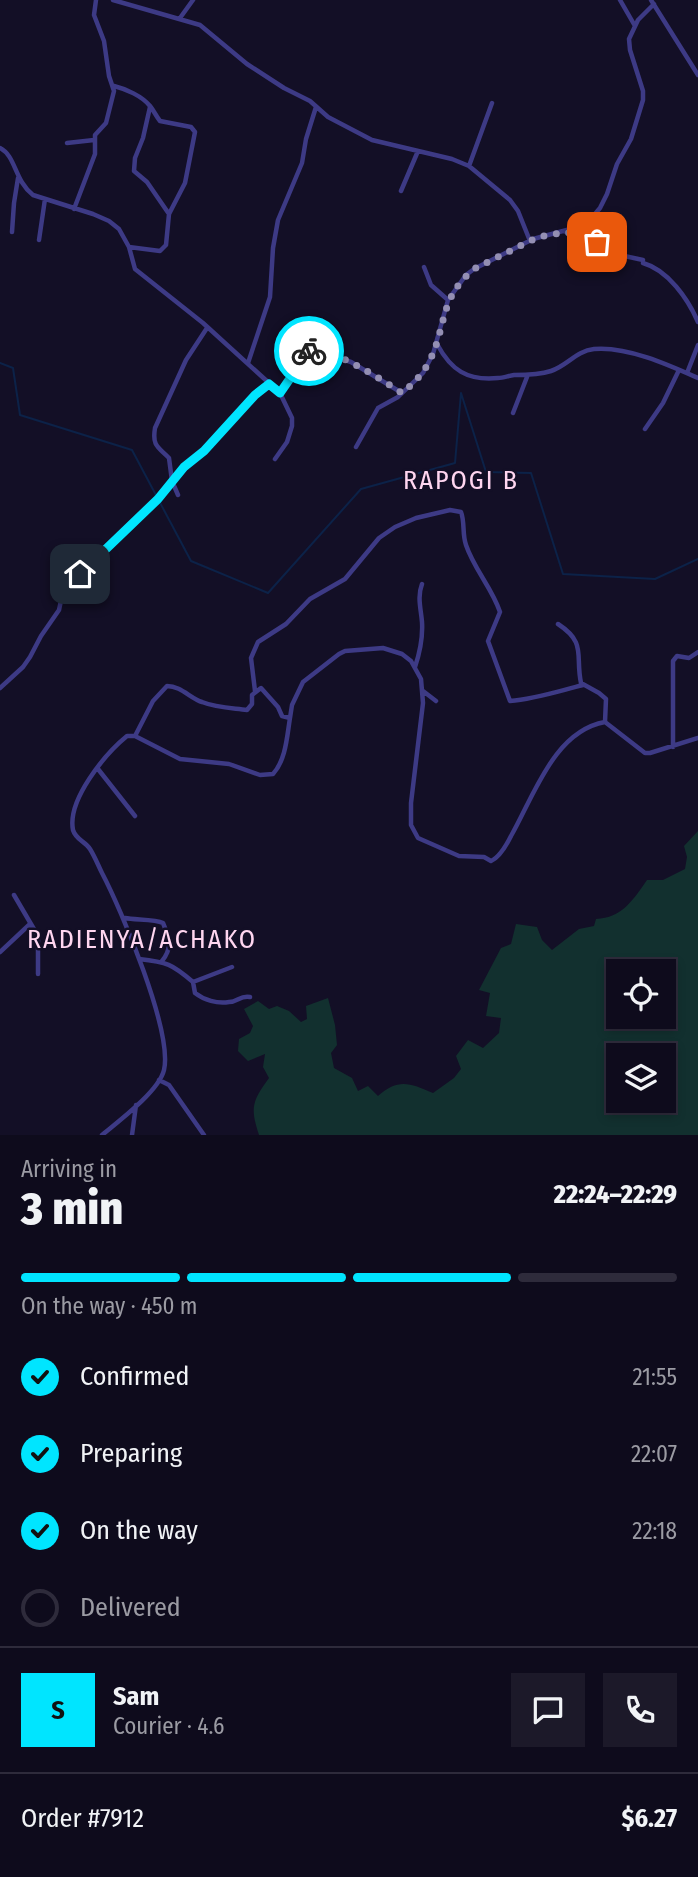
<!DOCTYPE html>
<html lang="en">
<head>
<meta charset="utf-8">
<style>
  :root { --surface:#0e0b1c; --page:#1c1929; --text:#f1f3f6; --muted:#9b9ba3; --line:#2e2b3b; --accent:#00e5ff }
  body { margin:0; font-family:"Fira Sans Condensed",sans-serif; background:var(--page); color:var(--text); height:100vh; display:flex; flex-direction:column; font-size:26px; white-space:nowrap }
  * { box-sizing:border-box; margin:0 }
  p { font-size:23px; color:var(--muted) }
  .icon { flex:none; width:38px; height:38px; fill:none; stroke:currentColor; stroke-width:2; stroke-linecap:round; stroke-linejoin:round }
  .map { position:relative; height:1135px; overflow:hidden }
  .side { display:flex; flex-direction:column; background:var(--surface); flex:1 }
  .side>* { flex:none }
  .buttons { position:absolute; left:606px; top:959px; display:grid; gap:14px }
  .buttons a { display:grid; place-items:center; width:70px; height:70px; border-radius:0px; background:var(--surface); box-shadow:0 4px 10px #0003,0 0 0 2px var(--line); font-size:35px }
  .pin { position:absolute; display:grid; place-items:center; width:60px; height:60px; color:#fff; margin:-30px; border-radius:14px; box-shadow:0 4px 10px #0006 }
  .courier { position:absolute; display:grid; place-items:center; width:70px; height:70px; margin:-35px; border:5px solid #00e5ff; border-radius:50%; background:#fff; color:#222; box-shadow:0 2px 9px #0007 }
  .head em { font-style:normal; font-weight:800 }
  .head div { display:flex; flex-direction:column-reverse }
  .head { display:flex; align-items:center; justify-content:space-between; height:119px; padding:0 21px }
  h1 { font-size:46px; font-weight:800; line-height:52px }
  .bar { display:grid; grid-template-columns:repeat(4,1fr); gap:10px 7px; align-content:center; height:84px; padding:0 21px }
  .bar i { height:9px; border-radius:5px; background:var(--line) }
  .bar .active { background:var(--accent) }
  .bar p { grid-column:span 4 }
  .line { display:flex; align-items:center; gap:18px; padding:0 21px; border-top:2px solid var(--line) }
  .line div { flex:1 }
  .round { display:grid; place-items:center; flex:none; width:74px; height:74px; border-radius:0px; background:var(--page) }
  ol { padding:0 21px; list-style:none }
  li { display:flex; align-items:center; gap:21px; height:77px }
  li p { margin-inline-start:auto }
  li .icon { padding:7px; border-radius:50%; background:var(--accent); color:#111; stroke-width:4 }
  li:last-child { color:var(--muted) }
  li i { width:38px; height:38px; border:4px solid var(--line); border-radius:50% }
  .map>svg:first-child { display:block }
</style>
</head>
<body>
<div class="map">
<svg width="698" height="1135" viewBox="0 0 698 1135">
  <rect width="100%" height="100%" fill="#130f26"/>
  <!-- green -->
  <path fill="#12302f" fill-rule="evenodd" d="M 698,831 L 698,1135 L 259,1135 C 250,1108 252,1101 269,1078 L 263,1067 L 265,1054 L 248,1061 L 238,1051 L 239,1039 L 250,1033 L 253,1026 L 244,1009 L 258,1001 L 269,1009 L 277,1006 L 289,1011 L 301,1022 L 307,1019 L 306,1006 L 328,998 L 335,1025 L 337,1045 L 331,1053 L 334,1068 L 352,1078 L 358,1091 L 368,1086 L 378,1096 C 398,1078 410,1083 433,1093 L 454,1078 L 461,1069 L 456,1056 L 468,1040 L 483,1048 L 499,1033 L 501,1018 L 486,1016 L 490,993 L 479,990 L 501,948 L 511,944 L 516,924 L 537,927 L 542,940 L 552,950 L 579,929 L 594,926 L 596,919 C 622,918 633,900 647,880 L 663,880 L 685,869 L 687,857 L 684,846 ZM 618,971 L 663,971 L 663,1017 L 618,1017 ZM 618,1055 L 663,1055 L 663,1101 L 618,1101 Z"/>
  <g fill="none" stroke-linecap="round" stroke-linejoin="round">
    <!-- stream -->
    <path stroke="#0c2248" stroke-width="2" d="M 0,363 L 13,368 L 20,415 L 132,450 L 191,561 L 268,593 L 361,489 L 455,463 L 461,393 L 486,472 L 531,473 L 563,574 L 655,579 L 698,559"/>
    <!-- street -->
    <path stroke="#3d3a85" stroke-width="4.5" d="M 113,0 L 200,25 L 247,64 L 284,88 L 310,101 L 328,117 L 372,140 L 452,159 L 469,166 L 510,200 L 518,211 L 530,241
      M 620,0 L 635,26
      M 651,0 L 698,75
      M 180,18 L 193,0
      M 114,86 C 126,89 142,96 150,106 C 154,111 156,116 160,121 L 191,127 L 195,132 L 185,183 L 169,214 L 166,245 L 160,251 L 129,247
      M 150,107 L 143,138 L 135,158 L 134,171 L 147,182 L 169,214
      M 67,143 L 94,140
      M 0,148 C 16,156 14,180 33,195 L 93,214 L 109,221 L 119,229 L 129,247 L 135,269 L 203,323 L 280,393 L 292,418 L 292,426 L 287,442 L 275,459
      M 469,166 L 492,103
      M 401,191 L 418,151
      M 74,209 L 95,154 L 95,135 L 106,123 L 114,91 L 109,76 L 104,41 L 94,15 L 96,0
      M 12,232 L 14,203 L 18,178
      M 566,232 L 606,245 L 620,255 L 643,260
      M 39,240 L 45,199
      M 643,263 C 668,270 688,299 698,322
      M 424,267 L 431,285 L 448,300
      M 437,344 C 451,370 467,381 498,378 C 503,378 508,376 514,375 C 526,375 539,375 551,371 C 567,366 576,351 594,349 C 627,346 669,365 698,378
      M 248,363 L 270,297 L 273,248 L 278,220 L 302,163 L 306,139 L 316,107
      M 687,373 L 698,345
      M 280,393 L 306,354 L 313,350 L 351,362 L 402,393
      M 513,413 L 527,377
      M 645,429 L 663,403 L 679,370
      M 356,447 L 378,408 L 398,397 L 423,373 L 433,354 L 448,300 L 466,275 L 474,269 L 533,239 L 578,227 L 590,220 L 600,208 L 607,194 L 617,164 L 631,139 L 643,100 L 643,91 L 630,50 L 629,39 L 638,20 L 654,4
      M 178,495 L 172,481 L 204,451 L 255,395 L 269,384
      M 558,624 C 587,643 575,655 581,683 L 599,693 L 606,699 L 605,722
      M 415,667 C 420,652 423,638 422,622 C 421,609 417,597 422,584
      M 0,688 L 23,667 L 30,657 L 41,636 L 59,610 L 62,596 L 68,587 L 92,561 L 158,499 L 172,481 L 169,458 C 158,447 152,446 155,428 L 186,360 L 207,328
      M 255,691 L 251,658 L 258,642 L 286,624 L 310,599 L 345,579 L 379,538 L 395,527 L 416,518 L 450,510 L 461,512 C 465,522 462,534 466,545 C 474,569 492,588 500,612 L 488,641 L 510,701 C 535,699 559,691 583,685
      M 423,691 L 436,701
      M 135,736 L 153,701 L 167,686 C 181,686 190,698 202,702 C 217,708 232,708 247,710 L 252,704 L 252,695 L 261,688 L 278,707 L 282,716 L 290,718 L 292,705 L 303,682 L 339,654 L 345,651 L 383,648 L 402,654 L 411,661 L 421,679 L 423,703 L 411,803 L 411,825 L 418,838 L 459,856 L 484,857 L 491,861 C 500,857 507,844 511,836 C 534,796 554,731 605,722 L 645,753 L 650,753 L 698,738
      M 673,747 L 673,661 L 677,656 L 689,658 L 698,652
      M 98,769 L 135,816
      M 14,895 L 38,936 L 38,974
      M 125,918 C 135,920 155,919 163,923 C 169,937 173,948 162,961
      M 0,952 L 30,924
      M 139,959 C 167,962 172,964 193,982 L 232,967
      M 193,982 L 195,993 C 204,1000 217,1004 229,1002 C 238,1002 240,995 250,997
      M 159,1080 L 169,1085 L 204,1135
      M 102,1135 C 119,1121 159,1091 164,1070 C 173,1032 121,909 102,873 C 98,865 95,857 90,849 C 85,841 76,840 73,830 C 67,800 105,754 127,736 L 135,736 L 180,759 L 229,764 L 260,775 L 273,774 C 286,760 287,736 290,718
      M 132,1135 L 136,1105"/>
  </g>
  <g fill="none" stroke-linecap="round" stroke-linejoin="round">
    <!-- done -->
    <path stroke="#948fb3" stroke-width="7" stroke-dasharray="0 12.6" d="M 309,351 C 335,348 380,379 402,393 C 414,383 423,374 430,360 C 447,325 439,298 474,269 L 538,237 L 566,232 L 597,242"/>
    <!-- route -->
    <path stroke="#00e5ff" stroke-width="9" d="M 80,574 L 158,499 L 184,467 L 204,451 L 255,395 L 269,384 L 280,393 L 309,351"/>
  </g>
  <g text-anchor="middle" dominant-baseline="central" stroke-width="5" stroke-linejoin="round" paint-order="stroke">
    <!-- quarter labels -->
    <g font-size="26" letter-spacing="2" fill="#ffd6f0" stroke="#130f26">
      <text x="461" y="480">RAPOGI B</text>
      <text x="142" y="939">RADIENYA/ACHAKO</text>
    </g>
  </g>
</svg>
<div class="buttons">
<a><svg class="icon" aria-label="locate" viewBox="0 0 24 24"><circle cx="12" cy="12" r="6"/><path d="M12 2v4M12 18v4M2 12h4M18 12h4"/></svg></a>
<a><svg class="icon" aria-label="layers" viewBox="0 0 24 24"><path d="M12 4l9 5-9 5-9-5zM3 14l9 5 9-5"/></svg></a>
</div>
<div class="pin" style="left:597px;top:242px;background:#ea580c"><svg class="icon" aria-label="bag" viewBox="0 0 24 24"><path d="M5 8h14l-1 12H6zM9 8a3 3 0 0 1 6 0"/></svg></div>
<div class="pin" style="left:80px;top:574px;background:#1f2937"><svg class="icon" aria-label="home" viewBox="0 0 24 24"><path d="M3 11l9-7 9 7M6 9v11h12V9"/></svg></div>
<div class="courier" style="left:309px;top:351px"><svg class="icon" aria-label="bike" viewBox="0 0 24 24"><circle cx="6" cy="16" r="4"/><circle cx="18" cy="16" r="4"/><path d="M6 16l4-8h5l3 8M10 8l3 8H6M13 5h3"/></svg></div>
</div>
<section class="side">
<div class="head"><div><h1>3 min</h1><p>Arriving in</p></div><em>22:24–22:29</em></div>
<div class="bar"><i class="active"></i><i class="active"></i><i class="active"></i><i></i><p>On the way · 450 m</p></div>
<ol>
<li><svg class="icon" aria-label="check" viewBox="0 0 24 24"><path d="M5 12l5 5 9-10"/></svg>Confirmed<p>21:55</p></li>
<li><svg class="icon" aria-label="check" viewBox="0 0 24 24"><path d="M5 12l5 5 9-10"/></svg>Preparing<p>22:07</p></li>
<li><svg class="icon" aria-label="check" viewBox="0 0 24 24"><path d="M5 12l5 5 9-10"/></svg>On the way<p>22:18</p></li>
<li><i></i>Delivered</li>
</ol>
<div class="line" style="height:126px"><b class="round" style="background:var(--accent);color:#111">S</b><div><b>Sam</b><p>Courier · 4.6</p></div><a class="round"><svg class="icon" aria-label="chat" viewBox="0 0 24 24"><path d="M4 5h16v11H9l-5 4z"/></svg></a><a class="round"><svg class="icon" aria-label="phone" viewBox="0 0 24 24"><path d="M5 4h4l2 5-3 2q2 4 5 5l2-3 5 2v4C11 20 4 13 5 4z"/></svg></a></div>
<div class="line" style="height:91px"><div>Order #7912</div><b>$6.27</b></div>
</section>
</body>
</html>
